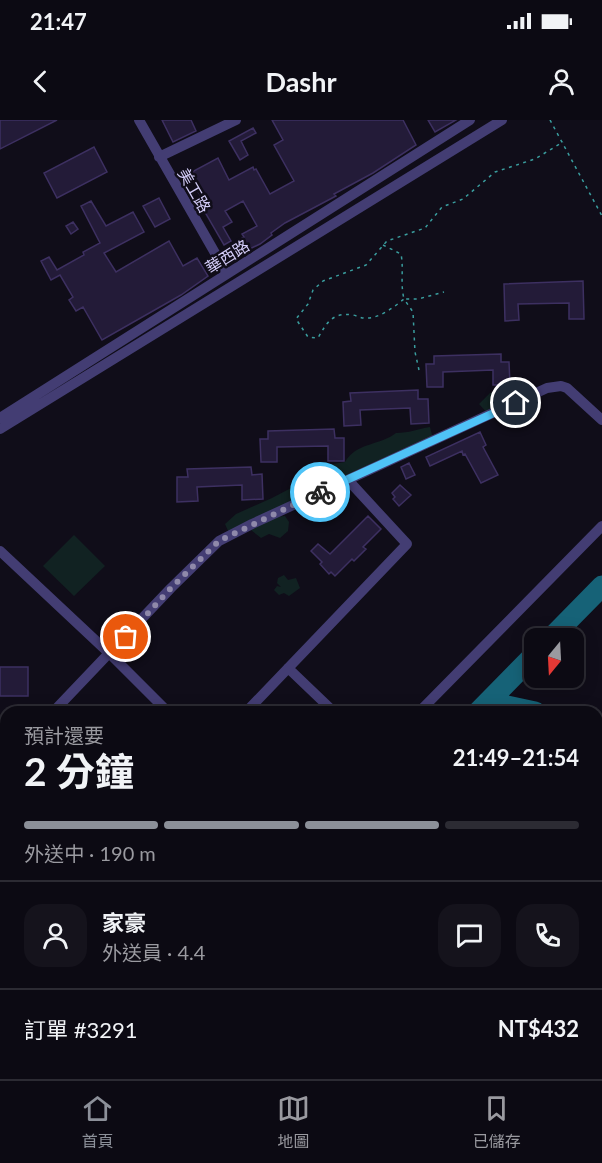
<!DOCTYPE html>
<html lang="zh-TW">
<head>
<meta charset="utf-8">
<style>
  :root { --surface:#0c0a13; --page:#15131c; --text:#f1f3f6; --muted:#9a9aa0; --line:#2c2b33; --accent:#8c9099 }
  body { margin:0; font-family:Lato,"Noto Sans TC",sans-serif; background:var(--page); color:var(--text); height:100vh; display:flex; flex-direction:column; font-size:22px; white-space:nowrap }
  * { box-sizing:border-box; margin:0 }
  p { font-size:20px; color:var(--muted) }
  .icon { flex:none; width:33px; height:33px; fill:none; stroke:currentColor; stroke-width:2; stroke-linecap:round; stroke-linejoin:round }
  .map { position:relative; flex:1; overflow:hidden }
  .side { position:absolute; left:0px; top:586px; width:603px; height:374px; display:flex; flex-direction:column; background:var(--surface); border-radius:18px 18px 0 0; box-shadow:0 3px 15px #0003,0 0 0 2px var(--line) }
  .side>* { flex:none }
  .needle { width:39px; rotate:198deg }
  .buttons { position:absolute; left:524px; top:508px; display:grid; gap:12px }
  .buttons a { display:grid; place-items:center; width:60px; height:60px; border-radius:12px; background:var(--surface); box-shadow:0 3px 15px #0003,0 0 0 2px var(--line); font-size:30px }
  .pin { position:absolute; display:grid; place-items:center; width:51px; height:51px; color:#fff; margin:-26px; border:3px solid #fff; border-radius:50%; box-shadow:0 2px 6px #0007 }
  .courier { position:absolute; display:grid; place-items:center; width:60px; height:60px; margin:-30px; border:4px solid #4fc3f7; border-radius:50%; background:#fff; color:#222; box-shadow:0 2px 8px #0007 }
  .summary em { font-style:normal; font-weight:700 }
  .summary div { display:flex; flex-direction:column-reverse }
  .summary { display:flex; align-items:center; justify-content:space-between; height:102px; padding:0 24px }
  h1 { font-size:39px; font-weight:700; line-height:45px }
  .bar { display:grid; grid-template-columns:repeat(4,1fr); gap:9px 6px; align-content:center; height:72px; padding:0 24px }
  .bar i { height:8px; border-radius:4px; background:var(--line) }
  .bar .on { background:var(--accent) }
  .bar p { grid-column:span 4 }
  .line { display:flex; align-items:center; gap:15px; padding:0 24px; border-top:2px solid var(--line) }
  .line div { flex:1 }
  .round { display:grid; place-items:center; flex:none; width:63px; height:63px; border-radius:18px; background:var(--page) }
  .status { display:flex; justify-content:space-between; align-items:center; height:42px; padding:0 30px; background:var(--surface); direction:ltr }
  .status svg { height:16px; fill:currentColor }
  header { display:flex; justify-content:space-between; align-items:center; height:78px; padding:0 24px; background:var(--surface); font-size:27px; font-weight:700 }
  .menu { display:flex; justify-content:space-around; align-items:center; height:84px; border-top:2px solid var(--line); background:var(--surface); font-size:16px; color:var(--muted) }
  .menu a { display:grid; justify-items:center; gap:3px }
  .menu .on { color:var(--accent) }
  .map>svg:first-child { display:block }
</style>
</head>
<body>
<div class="status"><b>21:47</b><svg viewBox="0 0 49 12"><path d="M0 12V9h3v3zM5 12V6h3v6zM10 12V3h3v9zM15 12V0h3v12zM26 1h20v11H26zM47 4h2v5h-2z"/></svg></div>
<header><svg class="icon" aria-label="back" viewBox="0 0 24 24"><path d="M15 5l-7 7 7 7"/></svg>Dashr<svg class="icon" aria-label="person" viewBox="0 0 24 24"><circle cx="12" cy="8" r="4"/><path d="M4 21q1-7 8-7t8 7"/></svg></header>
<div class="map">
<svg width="602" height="959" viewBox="0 0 602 959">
  <rect width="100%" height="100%" fill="#100d19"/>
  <!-- green -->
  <path fill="#122" d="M 520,260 L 530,263 L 534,272 L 489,295 L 479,284 L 490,273 L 510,268 Z
    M 430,307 L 433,319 L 327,369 L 307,369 L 301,380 L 229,413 L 225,404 L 236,394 L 272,378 L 293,367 L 297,355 L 310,346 L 320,349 L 327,345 L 345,342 C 357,322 379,326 396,313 C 409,313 418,309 430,307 Z
    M 285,396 L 289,402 L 288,411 L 280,418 L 269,414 L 261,418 L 251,410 L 273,397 Z
    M 74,415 L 105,446 L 74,476 L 43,446 Z
    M 284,455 L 288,460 L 296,458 L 300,468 L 289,476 L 284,473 L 279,475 L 274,470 L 277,466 L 281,467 L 277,463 L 278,458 Z
    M 602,846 L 602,959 L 492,959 L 497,954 L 597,954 L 597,851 Z"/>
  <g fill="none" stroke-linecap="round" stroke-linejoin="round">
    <!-- taxiway -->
    <path stroke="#166277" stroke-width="21" d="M 550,519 L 602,466
      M 489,582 L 535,592
      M 478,592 L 534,535
      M 597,607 L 602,608
      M 597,817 L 602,812
      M 397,954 L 402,959
      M 457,959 L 462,954"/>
  </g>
  <!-- building -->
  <path fill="#231b38" stroke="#3d3061" stroke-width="1.5" d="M 0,0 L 57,0 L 0,29 Z
    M 162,0 L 191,0 L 196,11 L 173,22 Z
    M 272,0 L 403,0 L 416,25 L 373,53 L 334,74 L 336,76 L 285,103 L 271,113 L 272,115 L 260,124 L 239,134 L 233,124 L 244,117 L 242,114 L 257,106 L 243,81 L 225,91 L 232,102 L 223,107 L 231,121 L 224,125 L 206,94 L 199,80 L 202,78 L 197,70 L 199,70 L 190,53 L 218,38 L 229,60 L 253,47 L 254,50 L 256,49 L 270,74 L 294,61 L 274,25 L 283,20 Z
    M 428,0 L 456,0 L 435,12 Z
    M 253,8 L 256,13 L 241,21 L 248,35 L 240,40 L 229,21 Z
    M 94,27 L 107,52 L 57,78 L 44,53 Z
    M 159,78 L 170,99 L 155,107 L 143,86 Z
    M 91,81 L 106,106 L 133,92 L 144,112 L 104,133 L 116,152 L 169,121 L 183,146 L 197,138 L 208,156 L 181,175 L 102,220 L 83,187 L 76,191 L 69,180 L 73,177 L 60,155 L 51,160 L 41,141 L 49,137 L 57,150 L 84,135 L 83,132 L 100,123 L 81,86 Z
    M 73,102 L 78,109 L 71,114 L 66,106 Z
    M 583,161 L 584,199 L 569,199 L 569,183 L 518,184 L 519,200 L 505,201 L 504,164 Z
    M 501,234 L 501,242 L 509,242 L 510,265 L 493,265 L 493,250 L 443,252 L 443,267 L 427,267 L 426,244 L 434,244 L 434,236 Z
    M 418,270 L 418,279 L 428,279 L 429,303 L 411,304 L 410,288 L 360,290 L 361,305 L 344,306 L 343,282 L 351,281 L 350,273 Z
    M 334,309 L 335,318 L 344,318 L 344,341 L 328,341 L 328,326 L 277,327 L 277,342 L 261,342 L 260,319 L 268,319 L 268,311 Z
    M 480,312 L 486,325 L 483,327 L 498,355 L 481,363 L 465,334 L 463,335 L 462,331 L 430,346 L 426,337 Z
    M 409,343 L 415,355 L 406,359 L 401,347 Z
    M 251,347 L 252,355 L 262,354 L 263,379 L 242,380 L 242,365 L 197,367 L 198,381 L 177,382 L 177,357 L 188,357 L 187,349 Z
    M 400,365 L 411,375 L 399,386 L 393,379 L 395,377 L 392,373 Z
    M 368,396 L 381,409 L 363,427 L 366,429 L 354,441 L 352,439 L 335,456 L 331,452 L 329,454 L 320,444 L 322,442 L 311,431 L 318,424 L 330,434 Z
    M 0,547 L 28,547 L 28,576 L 0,576 Z
    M 6,866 L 6,893 L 0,899 L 0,872 Z"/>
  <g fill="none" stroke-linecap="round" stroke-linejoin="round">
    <!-- path -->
    <path stroke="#3a9d9e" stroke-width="1.5" stroke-dasharray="3 4.5" stroke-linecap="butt" d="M 550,0 L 602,96
      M 383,125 L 401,134 C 404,150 400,162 404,179 L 418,179 L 444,172
      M 419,250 L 415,232 L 413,192 L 404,179 C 394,187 380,198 367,198 C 362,199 358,196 353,195 C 333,192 327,202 318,218 L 308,217 L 296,199 L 308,184 L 313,170 L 323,161 L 366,145 L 387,121 L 425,108 L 442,87 L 463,79 L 495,52 L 535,39 L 563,22"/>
    <!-- minor -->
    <path stroke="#433d73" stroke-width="10" d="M 139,0 L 227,154
      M 159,37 L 236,0
      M 0,298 L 470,0
      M 0,309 L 502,0
      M 0,431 L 110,534 L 168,592
      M 288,548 L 334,592
      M 53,592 L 171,468 L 219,421 L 252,404 L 547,268 L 561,266 L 567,268 L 602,300
      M 246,592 L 407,424 L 348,360
      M 419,592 L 602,406
      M 0,647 L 6,641
      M 0,834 L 6,827
      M 115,954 L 121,959
      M 61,959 L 66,954"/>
  </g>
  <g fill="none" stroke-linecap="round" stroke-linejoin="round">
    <!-- done -->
    <path stroke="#8f89aa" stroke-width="6" stroke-dasharray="0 10.8" d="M 126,517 L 171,468 L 219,421 L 320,372"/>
    <!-- route -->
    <path stroke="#4fc3f7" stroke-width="8" d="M 320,372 L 516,283"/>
  </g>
  <g text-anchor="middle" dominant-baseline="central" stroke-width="5" stroke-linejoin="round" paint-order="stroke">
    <!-- street labels -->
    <g font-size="16" fill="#d3ccf8" stroke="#100d19">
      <text transform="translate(195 70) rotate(60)">美工路</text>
      <text transform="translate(227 136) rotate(-32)">華西路</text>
    </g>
  </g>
</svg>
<div class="buttons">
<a><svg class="needle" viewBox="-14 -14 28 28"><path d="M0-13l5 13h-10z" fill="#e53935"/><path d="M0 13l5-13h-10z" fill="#9a9aa0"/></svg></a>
</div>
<div class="pin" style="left:126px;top:517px;background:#ea580c"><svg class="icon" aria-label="bag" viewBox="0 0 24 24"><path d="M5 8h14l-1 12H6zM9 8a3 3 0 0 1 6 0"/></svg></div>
<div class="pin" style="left:516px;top:283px;background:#1f2937"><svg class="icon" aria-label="home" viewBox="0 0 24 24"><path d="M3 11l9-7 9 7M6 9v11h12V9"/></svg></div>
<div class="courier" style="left:320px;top:372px"><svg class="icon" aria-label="bike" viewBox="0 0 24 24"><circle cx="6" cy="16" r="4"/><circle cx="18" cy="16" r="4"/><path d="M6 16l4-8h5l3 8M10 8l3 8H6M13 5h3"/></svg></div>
<section class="side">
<div class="summary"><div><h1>2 分鐘</h1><p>預計還要</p></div><em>21:49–21:54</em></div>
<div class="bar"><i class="on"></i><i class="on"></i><i class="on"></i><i></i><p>外送中 · 190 m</p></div>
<div class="line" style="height:108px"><a class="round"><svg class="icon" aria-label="person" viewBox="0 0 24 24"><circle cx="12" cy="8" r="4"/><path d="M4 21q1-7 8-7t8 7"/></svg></a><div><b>家豪</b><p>外送員 · 4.4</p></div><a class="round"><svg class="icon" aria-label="chat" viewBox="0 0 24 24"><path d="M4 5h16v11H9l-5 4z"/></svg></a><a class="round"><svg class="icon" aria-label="phone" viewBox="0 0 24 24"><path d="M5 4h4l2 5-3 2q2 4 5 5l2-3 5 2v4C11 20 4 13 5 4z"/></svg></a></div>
<div class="line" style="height:78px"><div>訂單 #3291</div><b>NT$432</b></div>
</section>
</div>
<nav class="menu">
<a class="on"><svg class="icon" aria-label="home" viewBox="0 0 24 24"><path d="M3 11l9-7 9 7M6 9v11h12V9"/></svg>首頁</a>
<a><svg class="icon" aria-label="map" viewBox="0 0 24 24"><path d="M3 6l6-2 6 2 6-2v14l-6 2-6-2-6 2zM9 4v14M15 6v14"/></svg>地圖</a>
<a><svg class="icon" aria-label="saved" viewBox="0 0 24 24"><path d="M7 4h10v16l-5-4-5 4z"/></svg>已儲存</a>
</nav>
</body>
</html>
